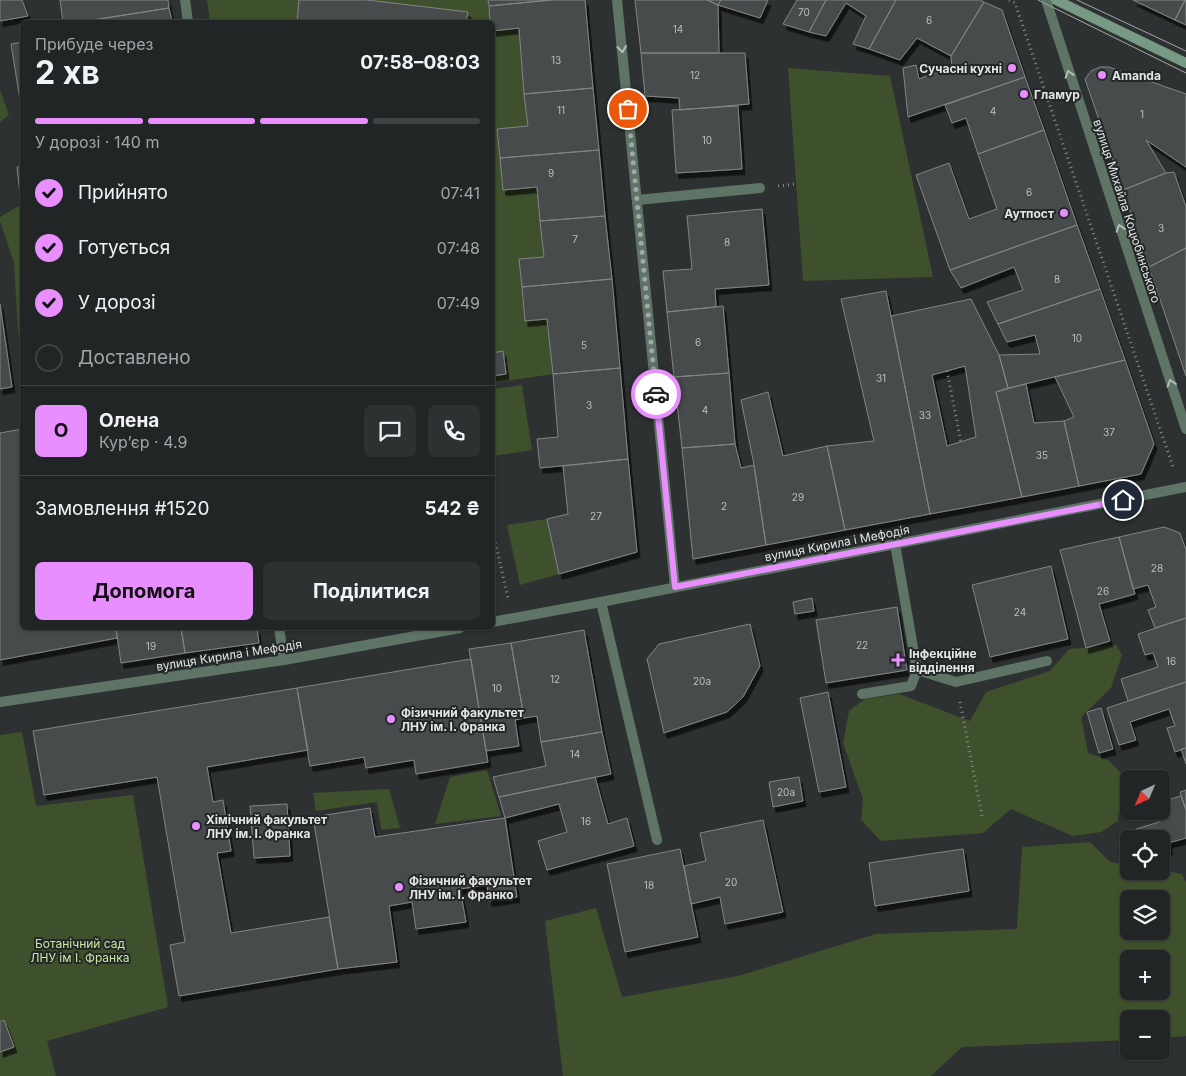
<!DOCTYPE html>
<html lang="uk">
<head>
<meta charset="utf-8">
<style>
  :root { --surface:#222525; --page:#2e3132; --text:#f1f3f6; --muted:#a2a5a7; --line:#3f4242; --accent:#e88eff }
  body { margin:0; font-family:Inter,sans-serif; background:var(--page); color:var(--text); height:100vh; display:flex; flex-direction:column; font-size:19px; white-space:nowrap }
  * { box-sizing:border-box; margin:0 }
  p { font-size:16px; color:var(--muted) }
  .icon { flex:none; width:28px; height:28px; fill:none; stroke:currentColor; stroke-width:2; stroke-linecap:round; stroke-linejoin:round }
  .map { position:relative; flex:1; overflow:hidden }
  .side { position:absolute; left:20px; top:20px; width:475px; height:610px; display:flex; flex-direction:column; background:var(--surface); border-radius:8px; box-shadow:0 1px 4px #0004,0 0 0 1px var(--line) }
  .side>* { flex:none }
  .needle { width:32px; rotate:224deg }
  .buttons { position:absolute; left:1120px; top:770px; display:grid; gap:10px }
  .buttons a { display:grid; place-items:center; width:50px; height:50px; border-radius:8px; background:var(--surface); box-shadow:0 1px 4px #0004,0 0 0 1px var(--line); font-size:25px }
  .pin { position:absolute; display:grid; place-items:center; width:42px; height:42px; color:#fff; margin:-21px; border:2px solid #fff; border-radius:50%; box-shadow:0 1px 5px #0007 }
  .courier { position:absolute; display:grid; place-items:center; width:50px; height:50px; margin:-25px; border:4px solid #e88eff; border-radius:50%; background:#fff; color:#222; box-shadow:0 1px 6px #0007 }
  .overview em { font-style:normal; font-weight:700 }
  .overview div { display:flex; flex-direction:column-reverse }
  .overview { display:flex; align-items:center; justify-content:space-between; height:85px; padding:0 15px }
  h1 { font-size:32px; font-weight:700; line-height:38px }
  .bar { display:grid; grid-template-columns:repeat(4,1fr); gap:8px 5px; align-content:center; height:60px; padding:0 15px }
  .bar i { height:6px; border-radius:4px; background:var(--line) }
  .bar .current { background:var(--accent) }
  .bar p { grid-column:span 4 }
  .line { display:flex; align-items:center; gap:12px; padding:0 15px; border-top:1px solid var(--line) }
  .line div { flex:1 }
  .round { display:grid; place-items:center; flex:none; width:52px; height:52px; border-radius:8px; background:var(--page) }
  ol { padding:0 15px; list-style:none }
  li { display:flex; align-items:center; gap:15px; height:55px }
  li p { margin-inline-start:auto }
  li .icon { padding:5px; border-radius:50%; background:var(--accent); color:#111; stroke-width:4 }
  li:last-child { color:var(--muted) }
  li i { width:28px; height:28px; border:2px solid var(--line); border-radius:50% }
  .primary-button { display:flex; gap:10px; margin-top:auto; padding:10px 15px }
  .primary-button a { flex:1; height:58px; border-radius:8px; background:var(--accent); color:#111; font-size:20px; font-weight:700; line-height:58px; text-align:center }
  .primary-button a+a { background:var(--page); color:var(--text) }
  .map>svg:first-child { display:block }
</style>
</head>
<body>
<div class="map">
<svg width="1186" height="1076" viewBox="0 0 1186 1076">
  <defs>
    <filter id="shadow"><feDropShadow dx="3" dy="5.5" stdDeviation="0" flood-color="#0009"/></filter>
  </defs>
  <rect width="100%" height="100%" fill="#2e3131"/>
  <!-- green -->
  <path fill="#3f512c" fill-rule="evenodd" d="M 207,0 L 299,0 L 297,22 L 210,22 Z
    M 367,0 L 488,0 L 490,22 L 466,22 L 467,13 Z
    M 519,28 L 528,126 L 497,129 L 503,189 L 537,187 L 544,257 L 519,259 L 525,321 L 547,319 L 553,374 L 493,383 L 493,31 Z
    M 788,68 L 890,76 L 933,277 L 803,281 Z
    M 0,90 L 9,115 L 0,122 Z
    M 22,204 L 22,350 L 18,332 L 14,263 L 0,221 L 0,217 Z
    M 522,385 L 532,450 L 493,456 L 493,389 Z
    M 547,519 L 559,574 L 520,585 L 507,525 Z
    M 1116,645 L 1122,655 L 1111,688 L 1081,717 L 1088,753 L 1108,760 L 1122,774 L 1118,821 L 1101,832 L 1073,836 L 1011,809 L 983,833 L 881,841 L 861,820 L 863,799 L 843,743 L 849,711 L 865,699 L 899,694 L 970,721 L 986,692 L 1050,671 L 1069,649 Z
    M 22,732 L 36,806 L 133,795 L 168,1007 L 47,1041 L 56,1076 L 0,1076 L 0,735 Z
    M 487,770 L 501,816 L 435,824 L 450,777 Z
    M 389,789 L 400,828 L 381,830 L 377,802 L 316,811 L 313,793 Z
    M 1090,842 L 1110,862 L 1129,865 L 1129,871 L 1161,870 L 1182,874 L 1186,883 L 1186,1036 L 1161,1038 L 1161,1019 L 1129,1019 L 1129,1040 L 962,1047 L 931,1076 L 563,1076 L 545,921 L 596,908 L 622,997 L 738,976 L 876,934 L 1017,929 L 1022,847 ZM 1129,899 L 1161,899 L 1161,931 L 1129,931 ZM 1129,959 L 1161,959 L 1161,991 L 1129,991 Z"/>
  <!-- building -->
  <path fill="#474b4b" stroke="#828586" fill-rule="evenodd" filter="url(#shadow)" d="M 0,0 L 22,0 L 28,16 L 0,21 Z
    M 60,0 L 168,0 L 169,8 L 79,22 L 63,22 Z
    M 299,0 L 367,0 L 468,12 L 466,22 L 297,22 Z
    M 488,0 L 551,0 L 489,6 Z
    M 551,0 L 585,0 L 593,88 L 524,94 L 519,28 L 492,31 L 492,22 L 490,22 L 489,6 Z
    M 635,0 L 707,0 L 718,5 L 719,53 L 641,53 Z
    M 707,0 L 721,0 L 718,5 Z
    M 721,0 L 768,0 L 760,18 L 718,5 Z
    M 797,0 L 826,0 L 809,32 L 783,24 Z
    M 826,0 L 896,0 L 869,49 L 853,44 L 866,16 L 846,3 L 826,36 L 809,32 Z
    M 896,0 L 980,0 L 984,2 L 951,56 L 917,38 L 900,60 L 869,49 Z
    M 1133,0 L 1185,0 L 1175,20 Z
    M 1185,0 L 1186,0 L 1186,25 L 1175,20 Z
    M 984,2 L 1002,10 L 1025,77 L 908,117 L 903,68 L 916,65 L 919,79 L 952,67 L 951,56 Z
    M 169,8 L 172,22 L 100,22 L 100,19 Z
    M 22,42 L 22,106 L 21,106 L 11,44 Z
    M 641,53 L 745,53 L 749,104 L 680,110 L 679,98 L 645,96 Z
    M 1100,67 L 1109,67 L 1186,94 L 1186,167 L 1146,140 L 1166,173 L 1123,190 L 1085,79 L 1091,71 Z
    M 1025,77 L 1044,130 L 978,154 L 966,118 L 952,123 L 945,105 Z
    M 593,88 L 599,150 L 500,158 L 497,129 L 528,126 L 524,94 Z
    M 738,106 L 742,169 L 676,173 L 672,110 Z
    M 1044,130 L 1077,225 L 950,270 L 916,175 L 949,163 L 969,219 L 997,209 L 978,154 Z
    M 599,150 L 605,216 L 540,221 L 537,187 L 503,190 L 500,158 Z
    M 22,166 L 22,196 L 20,196 L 17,167 Z
    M 1174,172 L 1186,207 L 1186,248 L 1149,267 L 1123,190 L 1166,173 Z
    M 762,209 L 769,285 L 715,289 L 716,307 L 667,312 L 663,271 L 692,269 L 687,216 Z
    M 605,216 L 612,279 L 522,287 L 519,259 L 544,257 L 540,221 Z
    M 1077,225 L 1100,289 L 998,324 L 987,302 L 1023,290 L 1014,267 L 961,288 L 950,270 Z
    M 1186,248 L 1186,376 L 1149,267 Z
    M 612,279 L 620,368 L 553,374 L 547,319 L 525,321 L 522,287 Z
    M 1100,289 L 1125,360 L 1008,388 L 999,355 L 1040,354 L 1035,335 L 1007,342 L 998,324 Z
    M 886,291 L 930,514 L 845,530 L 827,446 L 874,441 L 841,299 Z
    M 971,299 L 999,355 L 1008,388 L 996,392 L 1022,497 L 930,514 L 891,316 ZM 965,366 L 976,437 L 947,446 L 932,375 Z
    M 0,304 L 12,387 L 0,389 Z
    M 723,306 L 729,373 L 674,377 L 667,312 Z
    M 503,351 L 506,374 L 492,376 L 492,353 Z
    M 1125,360 L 1154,444 L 1141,474 L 1079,486 L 1064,421 L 1074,417 L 1055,377 Z
    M 620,368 L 628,459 L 540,468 L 537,439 L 558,437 L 553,374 Z
    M 729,373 L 735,444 L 682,448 L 674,377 Z
    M 1026,384 L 1034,423 L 1064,421 L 1079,486 L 1022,497 L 996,392 Z
    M 768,392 L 783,456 L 827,446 L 845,530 L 766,545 L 754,465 L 741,400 Z
    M 22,429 L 22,628 L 116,628 L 117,638 L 0,660 L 0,433 Z
    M 735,444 L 741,468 L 754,465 L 766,545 L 693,559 L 682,448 Z
    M 628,459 L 637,552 L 559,574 L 547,519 L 568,514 L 563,466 Z
    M 1164,527 L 1180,533 L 1186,550 L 1186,618 L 1155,628 L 1148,610 L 1156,607 L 1148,585 L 1133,589 L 1119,537 Z
    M 1119,537 L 1135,594 L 1099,604 L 1110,641 L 1086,648 L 1060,550 Z
    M 1051,566 L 1068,639 L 990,657 L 972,585 Z
    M 812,598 L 814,611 L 795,614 L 793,602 Z
    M 897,607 L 907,670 L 826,683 L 816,620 Z
    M 1186,618 L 1186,682 L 1128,701 L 1121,679 L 1158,667 L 1153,653 L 1145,655 L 1138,634 Z
    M 750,624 L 760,666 L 743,697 L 727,712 L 664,733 L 647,659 L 659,644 Z
    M 116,628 L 181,628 L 185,653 L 121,663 Z
    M 181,628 L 257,628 L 259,643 L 185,653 Z
    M 584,630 L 602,732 L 541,742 L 537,716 L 524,718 L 511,643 Z
    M 511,643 L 524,718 L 515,720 L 519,746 L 486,751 L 469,649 Z
    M 471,659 L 488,762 L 416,774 L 414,760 L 366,768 L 364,757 L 310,766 L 297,688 Z
    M 1186,682 L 1186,748 L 1175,752 L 1167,728 L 1175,726 L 1169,709 L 1130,722 L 1136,740 L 1119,745 L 1107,708 Z
    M 297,688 L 308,750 L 207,767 L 213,802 L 223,800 L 231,851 L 217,853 L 231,933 L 329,917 L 338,969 L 179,996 L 170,945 L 185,942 L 157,777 L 44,795 L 33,731 Z
    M 828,692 L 846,787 L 819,792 L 800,698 Z
    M 1101,708 L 1113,749 L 1099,753 L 1087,712 Z
    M 602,732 L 611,774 L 499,797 L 493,777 L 546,766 L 541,742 Z
    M 1186,748 L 1186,764 L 1181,749 Z
    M 595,777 L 608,824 L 627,818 L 634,846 L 547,870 L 538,841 L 567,832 L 559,804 L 505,818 L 499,797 Z
    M 799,777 L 803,801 L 773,807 L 769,782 Z
    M 1186,790 L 1186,810 L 1180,792 Z
    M 1181,796 L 1186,810 L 1186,838 L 1168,843 L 1170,849 L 1161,851 L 1161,839 L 1135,839 L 1133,830 L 1159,822 L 1156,811 L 1161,811 L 1161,802 Z
    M 287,804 L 290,856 L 254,858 L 250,806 Z
    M 370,808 L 375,837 L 505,818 L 517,897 L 489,901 L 487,885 L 460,889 L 466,922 L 416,929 L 412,902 L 389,906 L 397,962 L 338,969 L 313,817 Z
    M 763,820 L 783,912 L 725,924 L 720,897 L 691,904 L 684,866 L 706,861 L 700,833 Z
    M 680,849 L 698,937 L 625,952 L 607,864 Z
    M 963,849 L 969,891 L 875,906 L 869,863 Z
    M 4,1020 L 14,1047 L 0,1052 L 0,1022 Z"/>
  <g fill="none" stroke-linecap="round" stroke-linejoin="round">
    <!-- path -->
    <path stroke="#8b8e8e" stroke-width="3" stroke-dasharray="1 4" stroke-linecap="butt" d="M 1009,0 L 1015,3 L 1174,470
      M 778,186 L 796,184
      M 947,371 L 961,442
      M 492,528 L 508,598
      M 960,702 L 982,816"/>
    <!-- lane -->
    <path stroke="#5e7466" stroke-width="10" d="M 637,200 L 760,188
      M 895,544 L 917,670 L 956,682 L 1047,661
      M 601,602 L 657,840
      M 862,694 L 911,686 L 917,670"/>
    <!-- street -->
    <path stroke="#5e7466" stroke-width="10" d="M 185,0 L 188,22
      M 617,0 L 675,587
      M 1046,0 L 1186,429
      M 492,622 L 601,602 L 1186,487
      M 279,628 L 284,660
      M 0,702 L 284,660 L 460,628"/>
    <!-- secondary -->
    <path stroke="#779a84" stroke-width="10" d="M 1056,0 L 1186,63"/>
    <!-- tram -->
    <path stroke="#a5a7a7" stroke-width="1" d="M 1038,0 L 1186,73
      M 1077,0 L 1186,51"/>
  </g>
  <!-- one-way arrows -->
  <defs><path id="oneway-chevron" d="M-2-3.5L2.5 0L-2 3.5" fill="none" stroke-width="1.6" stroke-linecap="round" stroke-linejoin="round" transform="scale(1.25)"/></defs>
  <g stroke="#b5beb9">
    <use href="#oneway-chevron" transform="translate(622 49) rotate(84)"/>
    <use href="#oneway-chevron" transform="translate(1069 74) rotate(-108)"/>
    <use href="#oneway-chevron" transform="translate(1120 228) rotate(-108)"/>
    <use href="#oneway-chevron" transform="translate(1171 383) rotate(-108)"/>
  </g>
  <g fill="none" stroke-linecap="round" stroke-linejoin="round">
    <!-- done -->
    <path stroke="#a4a7a7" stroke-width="5" stroke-dasharray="0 9" d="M 628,109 L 656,394"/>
    <!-- route -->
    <path stroke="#e88eff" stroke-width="6" d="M 656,394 L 675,587 L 1123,500"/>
  </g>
  <!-- markers -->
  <g fill="#e88eff" stroke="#242727" stroke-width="2">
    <circle cx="1012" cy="68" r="5"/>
    <circle cx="1102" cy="75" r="5"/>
    <circle cx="1024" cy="94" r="5"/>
    <circle cx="1064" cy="213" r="5"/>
    <path d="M895.5 652.5h5v5h5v5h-5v5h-5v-5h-5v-5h5z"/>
    <circle cx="391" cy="719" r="5"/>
    <circle cx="196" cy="826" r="5"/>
    <circle cx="399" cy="887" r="5"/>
  </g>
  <g text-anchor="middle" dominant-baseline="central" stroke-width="4" stroke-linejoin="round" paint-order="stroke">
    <!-- number labels -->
    <g font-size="10" fill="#bdbfbf">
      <text x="804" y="12">70</text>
      <text x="929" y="20">6</text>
      <text x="678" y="29">14</text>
      <text x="556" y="60">13</text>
      <text x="695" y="75">12</text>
      <text x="561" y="110">11</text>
      <text x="993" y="111">4</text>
      <text x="1142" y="114">1</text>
      <text x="707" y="140">10</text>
      <text x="551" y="173">9</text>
      <text x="1029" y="192">6</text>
      <text x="1161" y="228">3</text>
      <text x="575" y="239">7</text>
      <text x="727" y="242">8</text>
      <text x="1057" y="279">8</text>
      <text x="1077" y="338">10</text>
      <text x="698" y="342">6</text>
      <text x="584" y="345">5</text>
      <text x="881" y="378">31</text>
      <text x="589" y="405">3</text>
      <text x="705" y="410">4</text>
      <text x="925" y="415">33</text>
      <text x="1109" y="432">37</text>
      <text x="1042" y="455">35</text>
      <text x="798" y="497">29</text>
      <text x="724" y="506">2</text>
      <text x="596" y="516">27</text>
      <text x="1157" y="568">28</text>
      <text x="1103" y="591">26</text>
      <text x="1020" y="612">24</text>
      <text x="862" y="645">22</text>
      <text x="151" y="646">19</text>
      <text x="1171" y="661">16</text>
      <text x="555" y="679">12</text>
      <text x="702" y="681">20а</text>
      <text x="497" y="688">10</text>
      <text x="575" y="754">14</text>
      <text x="786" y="792">20а</text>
      <text x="586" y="821">16</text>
      <text x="731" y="882">20</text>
      <text x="649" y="885">18</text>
    </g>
    <!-- poi labels -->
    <g font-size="12" font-weight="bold" fill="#e4e6e6" stroke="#242727" text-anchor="start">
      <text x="1002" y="68" text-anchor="end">Сучасні кухні</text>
      <text x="1112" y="75">Amanda</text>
      <text x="1034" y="94">Гламур</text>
      <text x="1054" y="213" text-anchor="end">Аутпост</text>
      <text x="909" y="653">Інфекційне<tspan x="909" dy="14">відділення</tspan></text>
      <text x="401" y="712">Фізичний факультет<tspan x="401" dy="14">ЛНУ ім. І. Франка</tspan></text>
      <text x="206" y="819">Хімічний факультет<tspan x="206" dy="14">ЛНУ ім. І. Франка</tspan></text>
      <text x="409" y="880">Фізичний факультет<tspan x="409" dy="14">ЛНУ ім. І. Франко</tspan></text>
    </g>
    <!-- street labels -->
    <g font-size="12" fill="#e4e6e6" stroke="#242727">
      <text transform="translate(1127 211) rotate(72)">вулиця Михайла Коцюбинського</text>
      <text transform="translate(837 543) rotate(-11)">вулиця Кирила і Мефодія</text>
      <text transform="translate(229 655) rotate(-9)">вулиця Кирила і Мефодія</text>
    </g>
    <!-- park labels -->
    <g font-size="12" fill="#c5ea9f" stroke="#242727">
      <text x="80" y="943">Ботанічний сад<tspan x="80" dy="14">ЛНУ ім І. Франка</tspan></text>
    </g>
  </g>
</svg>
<div class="buttons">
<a><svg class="needle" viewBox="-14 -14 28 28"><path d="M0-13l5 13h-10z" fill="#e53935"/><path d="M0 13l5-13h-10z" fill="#a2a5a7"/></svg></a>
<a><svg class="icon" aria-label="locate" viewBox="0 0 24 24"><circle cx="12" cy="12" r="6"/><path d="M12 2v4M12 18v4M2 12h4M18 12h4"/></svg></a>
<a><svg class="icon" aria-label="layers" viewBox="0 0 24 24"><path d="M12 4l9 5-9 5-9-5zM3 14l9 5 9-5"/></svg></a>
<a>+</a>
<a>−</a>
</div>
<div class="pin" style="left:628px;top:109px;background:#ea580c"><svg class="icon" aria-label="bag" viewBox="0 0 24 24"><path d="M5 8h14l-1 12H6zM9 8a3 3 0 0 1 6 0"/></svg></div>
<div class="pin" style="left:1123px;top:500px;background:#1f2937"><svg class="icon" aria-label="home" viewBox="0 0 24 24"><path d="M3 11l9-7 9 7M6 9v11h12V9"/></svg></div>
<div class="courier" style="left:656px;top:394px"><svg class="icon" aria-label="car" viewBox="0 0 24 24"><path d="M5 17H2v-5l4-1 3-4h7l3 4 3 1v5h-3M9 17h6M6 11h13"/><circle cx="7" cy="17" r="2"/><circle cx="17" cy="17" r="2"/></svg></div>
<section class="side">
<div class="overview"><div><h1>2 хв</h1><p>Прибуде через</p></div><em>07:58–08:03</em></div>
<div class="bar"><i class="current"></i><i class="current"></i><i class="current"></i><i></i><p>У дорозі · 140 m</p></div>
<ol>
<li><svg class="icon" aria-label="check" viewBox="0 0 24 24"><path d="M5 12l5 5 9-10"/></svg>Прийнято<p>07:41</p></li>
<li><svg class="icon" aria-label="check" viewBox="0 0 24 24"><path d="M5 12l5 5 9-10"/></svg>Готується<p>07:48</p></li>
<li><svg class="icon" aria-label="check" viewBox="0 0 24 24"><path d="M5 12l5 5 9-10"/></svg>У дорозі<p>07:49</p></li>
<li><i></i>Доставлено</li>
</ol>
<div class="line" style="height:90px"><b class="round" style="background:var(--accent);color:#111">О</b><div><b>Олена</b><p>Кур’єр · 4.9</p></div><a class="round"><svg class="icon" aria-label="chat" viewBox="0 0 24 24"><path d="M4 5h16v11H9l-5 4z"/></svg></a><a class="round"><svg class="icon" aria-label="phone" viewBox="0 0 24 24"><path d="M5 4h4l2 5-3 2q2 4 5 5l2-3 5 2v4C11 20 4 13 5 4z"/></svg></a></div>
<div class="line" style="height:65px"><div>Замовлення #1520</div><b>542 ₴</b></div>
<div class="primary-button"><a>Допомога</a><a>Поділитися</a></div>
</section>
</div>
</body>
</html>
